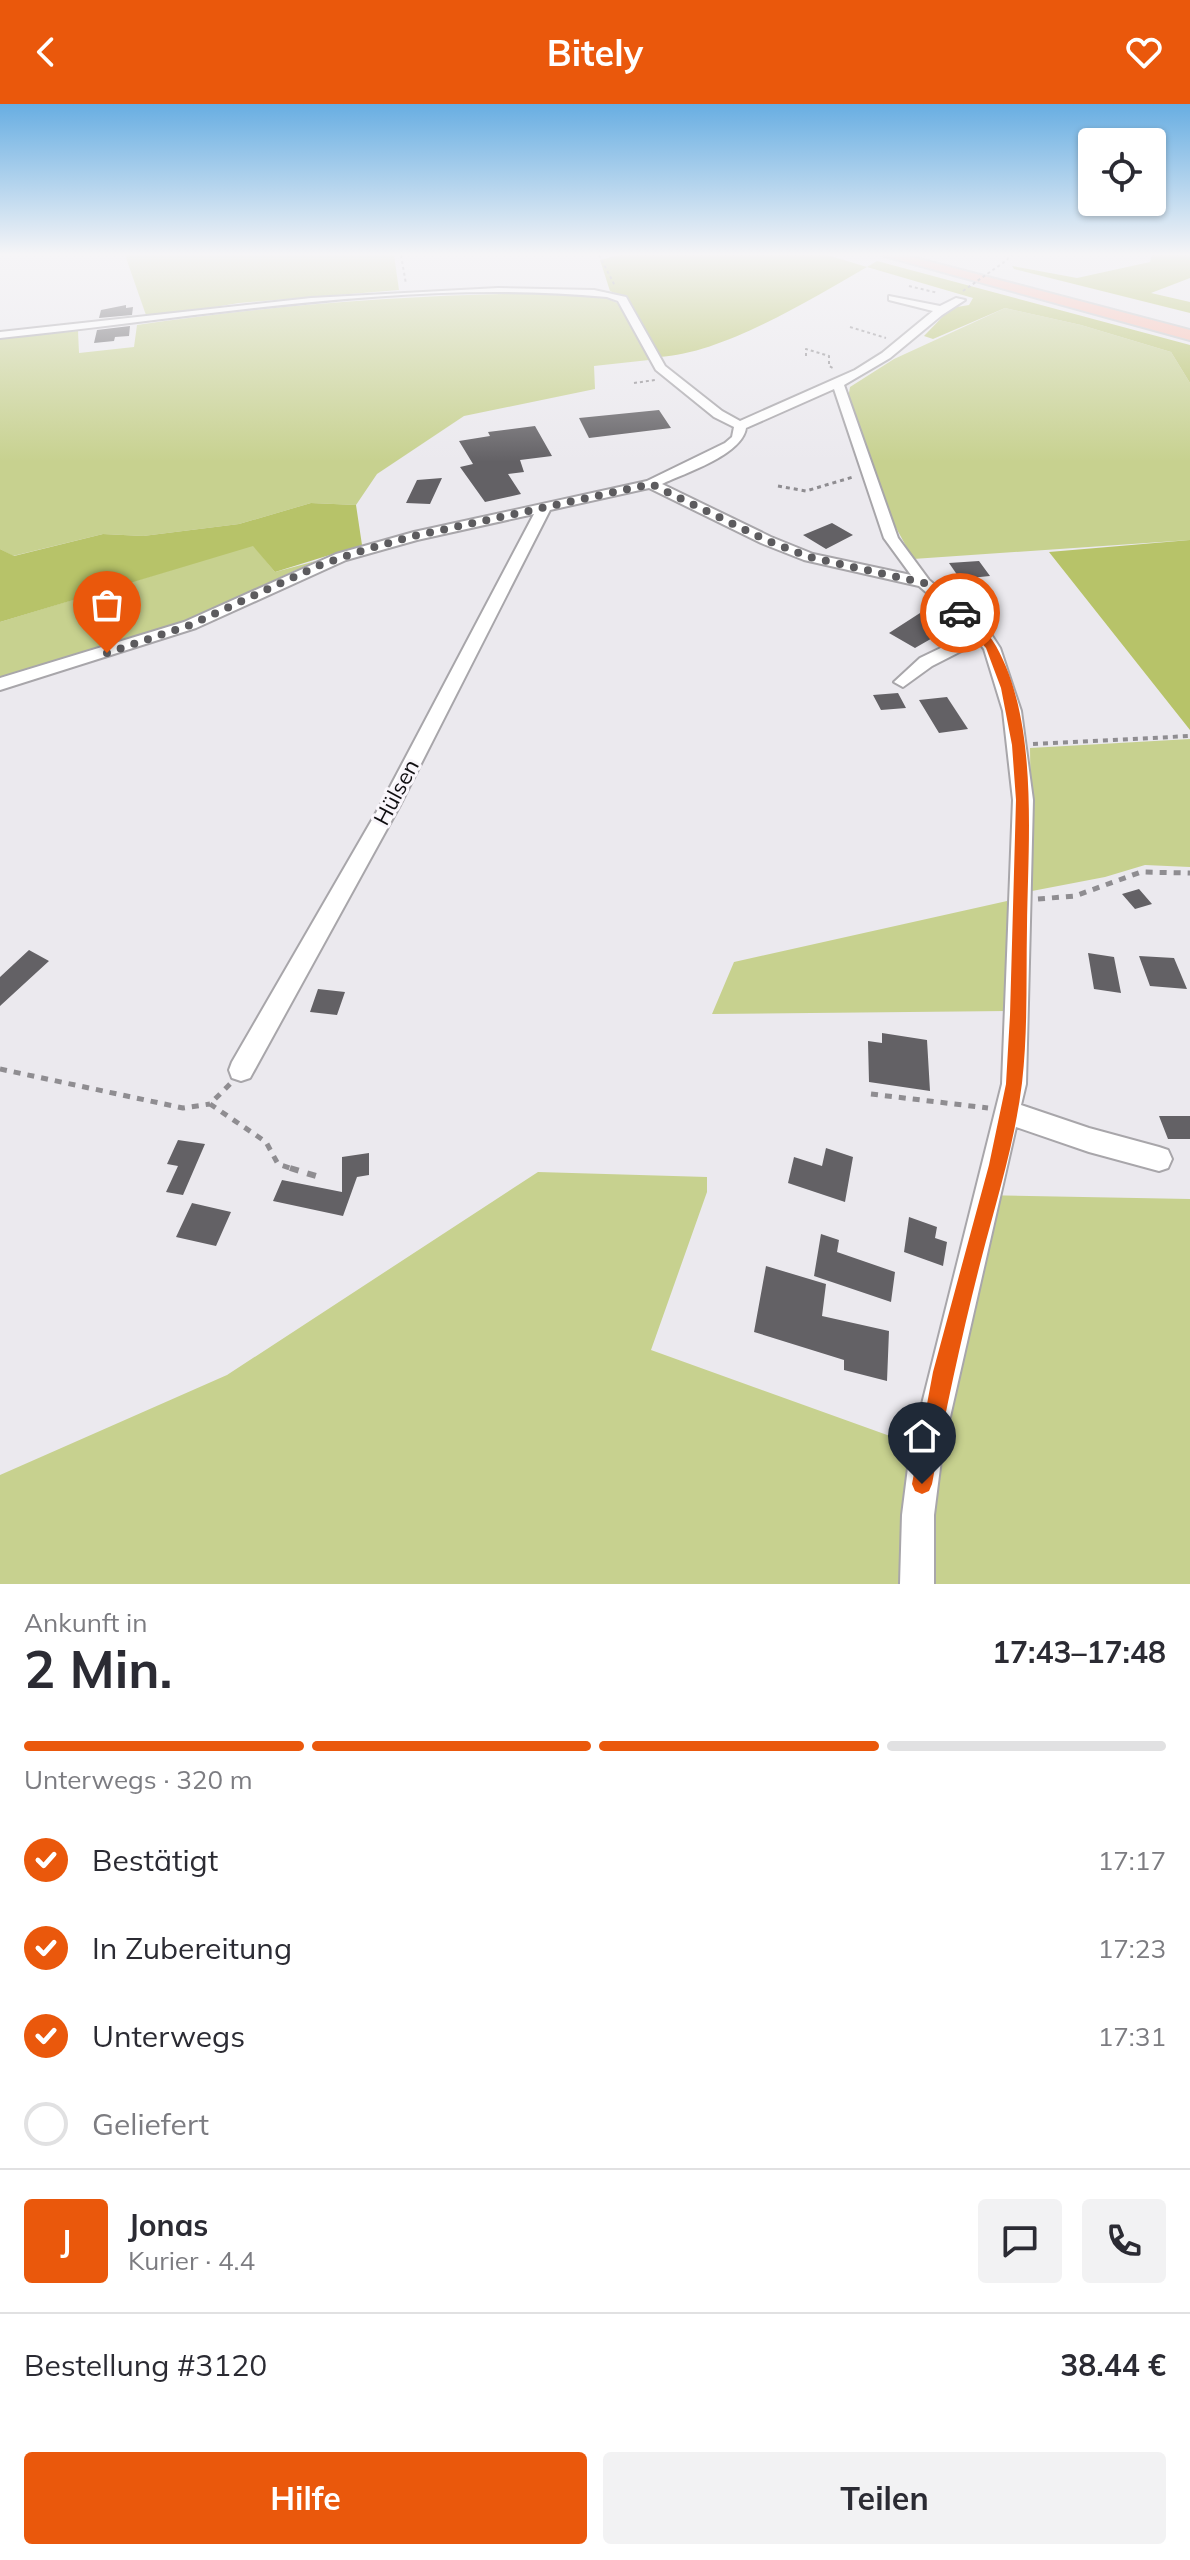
<!DOCTYPE html>
<html lang="de">
<head>
<meta charset="utf-8">
<style>
  :root { --surface:#fff; --page:#f2f2f3; --text:#2b2b33; --muted:#7c7c81; --line:#e1e1e2; --accent:#ea580c }
  body { margin:0; font-family:Mulish,sans-serif; background:var(--page); color:var(--text); height:100vh; display:flex; flex-direction:column; font-size:30px; white-space:nowrap }
  * { box-sizing:border-box; margin:0 }
  p { font-size:26px; color:var(--muted) }
  .icon { flex:none; width:44px; height:44px; fill:none; stroke:currentColor; stroke-width:2; stroke-linecap:round; stroke-linejoin:round }
  .map { position:relative; height:1480px; overflow:hidden }
  .panel { display:flex; flex-direction:column; background:var(--surface); flex:1 }
  .panel>* { flex:none }
  .fabs { position:absolute; left:1078px; top:24px; display:grid; gap:16px }
  .fabs a { display:grid; place-items:center; width:88px; height:88px; border-radius:8px; background:var(--surface); box-shadow:0 2px 6px #0004; font-size:40px }
  .pin { position:absolute; display:grid; place-items:center; width:68px; height:68px; color:#fff; margin:-82px -34px; border-radius:50% 50% 50% 0; rotate:-45deg; box-shadow:0 0 8px #0007 }
  .pin .icon { rotate:45deg }
  .courier { position:absolute; display:grid; place-items:center; width:80px; height:80px; margin:-40px; border:6px solid #ea580c; border-radius:50%; background:#fff; color:#222; box-shadow:0 2px 10px #0007 }
  .overview em { font-style:normal; font-weight:700 }
  .overview div { display:flex; flex-direction:column-reverse }
  .overview { display:flex; align-items:center; justify-content:space-between; height:136px; padding:0 24px }
  h1 { font-size:52px; font-weight:700; line-height:60px }
  .bar { display:grid; grid-template-columns:repeat(4,1fr); gap:12px 8px; align-content:center; height:96px; padding:0 24px }
  .bar i { height:10px; border-radius:6px; background:var(--line) }
  .bar .selected { background:var(--accent) }
  .bar p { grid-column:span 4 }
  .line { display:flex; align-items:center; gap:20px; padding:0 24px; border-top:2px solid var(--line) }
  .line div { flex:1 }
  .round { display:grid; place-items:center; flex:none; width:84px; height:84px; border-radius:8px; background:var(--page) }
  ol { padding:0 24px; list-style:none }
  li { display:flex; align-items:center; gap:24px; height:88px }
  li p { margin-inline-start:auto }
  li .icon { padding:8px; border-radius:50%; background:var(--accent); color:#fff; stroke-width:4 }
  li:last-child { color:var(--muted) }
  li i { width:44px; height:44px; border:4px solid var(--line); border-radius:50% }
  .button { display:flex; gap:16px; margin-top:auto; padding:16px 24px }
  .button a { flex:1; height:92px; border-radius:8px; background:var(--accent); color:#fff; font-size:32px; font-weight:700; line-height:92px; text-align:center }
  .button a+a { background:var(--page); color:var(--text) }
  header { display:flex; justify-content:space-between; align-items:center; height:104px; padding:0 24px; background:var(--accent); color:#fff; font-size:36px; font-weight:700 }
  .map>svg:first-child { display:block }
</style>
</head>
<body>
<header><svg class="icon" aria-label="back" viewBox="0 0 24 24"><path d="M15 5l-7 7 7 7"/></svg>Bitely<svg class="icon" aria-label="heart" viewBox="0 0 24 24"><path d="M12 20l-8-8c-3-5 5-10 8-4 3-6 11-1 8 4z"/></svg></header>
<div class="map">
<svg width="1190" height="1480" viewBox="0 0 1190 1480">
  <rect width="100%" height="100%" fill="#ebe9ee"/>
  <!-- green -->
  <path fill="#c7d18f" d="M 125,151 L 394,151 L 399,186 L 239,199 L 147,214 Z
    M 564,189 C 631,193 622,199 649,256 L 594,262 L 595,285 L 464,312 L 377,370 L 356,401 L 311,399 L 239,420 L 143,432 L 103,430 L 13,452 L 0,445 L 0,234 L 78,227 L 79,249 L 134,243 L 137,221 C 279,200 420,190 564,189 Z
    M 1005,204 L 1081,221 L 1171,248 L 1190,279 L 1190,436 L 913,455 L 894,420 L 848,294 L 850,283 L 894,255 Z
    M 253,441 L 275,468 L 316,457 L 184,517 L 0,574 L 0,518 Z
    M 1190,635 L 1190,763 L 1145,761 L 1105,773 L 1032,787 L 1030,644 Z
    M 1007,797 L 1007,907 L 712,910 L 734,858 Z
    M 538,1068 L 707,1073 L 707,1088 L 651,1246 L 915,1341 L 979,1091 L 1190,1095 L 1190,1480 L 0,1480 L 0,1371 L 227,1271 Z"/>
  <!-- forest -->
  <path fill="#b7c369" d="M 619,151 L 827,151 L 867,163 L 877,157 L 1190,241 L 1190,279 L 1171,248 L 1081,221 L 1005,204 L 933,235 L 924,232 L 951,204 L 969,201 L 973,194 L 867,163 C 811,195 723,250 659,253 L 621,192 L 610,187 L 600,156 Z
    M 1152,151 L 1190,151 L 1190,174 L 1151,189 L 1190,198 L 1190,209 L 1014,165 L 1012,162 L 1077,174 L 1150,158 Z
    M 311,399 L 356,401 L 362,441 L 275,468 L 253,442 L 0,518 L 0,445 L 14,452 L 103,430 L 143,432 L 239,420 Z
    M 1190,436 L 1190,626 L 1049,448 Z"/>
  <!-- building -->
  <path fill="#636165" d="M 126,201 L 126,204 L 133,203 L 132,211 L 99,214 L 101,206 Z
    M 130,222 L 129,232 L 115,233 L 114,237 L 94,239 L 97,226 Z
    M 659,306 L 671,324 L 589,334 L 579,314 Z
    M 535,322 L 552,352 L 520,356 L 524,368 L 508,370 L 521,390 L 485,398 L 460,363 L 473,360 L 459,337 L 490,332 L 488,328 Z
    M 442,374 L 430,400 L 406,399 L 417,376 Z
    M 832,419 L 853,431 L 826,445 L 803,431 Z
    M 979,457 L 990,472 L 960,475 L 949,459 Z
    M 934,500 L 951,513 L 947,516 L 955,521 L 915,544 L 889,529 Z
    M 898,589 L 906,604 L 881,606 L 873,591 Z
    M 947,593 L 968,625 L 939,629 L 919,596 Z
    M 1139,785 L 1152,800 L 1135,805 L 1122,790 Z
    M 29,846 L 49,857 L 0,902 L 0,873 Z
    M 1088,849 L 1114,853 L 1121,889 L 1094,885 Z
    M 1139,852 L 1174,854 L 1187,885 L 1150,882 Z
    M 318,885 L 345,888 L 337,911 L 310,908 Z
    M 882,929 L 927,936 L 930,987 L 869,978 L 868,937 L 882,939 Z
    M 1159,1012 L 1190,1012 L 1190,1035 L 1168,1035 Z
    M 178,1036 L 205,1040 L 183,1091 L 166,1088 L 178,1062 L 167,1060 Z
    M 826,1044 L 853,1053 L 845,1098 L 788,1079 L 794,1053 L 822,1062 Z
    M 369,1049 L 369,1071 L 357,1073 L 343,1112 L 273,1097 L 282,1076 L 342,1088 L 342,1053 Z
    M 192,1099 L 231,1108 L 216,1142 L 176,1133 Z
    M 909,1113 L 937,1123 L 935,1134 L 947,1138 L 943,1162 L 904,1148 Z
    M 821,1130 L 839,1136 L 837,1148 L 895,1168 L 891,1198 L 814,1172 Z
    M 766,1162 L 826,1180 L 822,1212 L 889,1227 L 887,1277 L 844,1266 L 844,1256 L 754,1228 Z"/>
  <g fill="none" stroke-linecap="round" stroke-linejoin="round">
    <defs>
      <path id="minor" d="M 498,184 L 594,186 L 626,193 L 665,262 L 722,307 L 740,317 L 855,266 L 882,249 L 933,207 L 889,196 L 889,192 L 940,202 L 956,194 L 965,196 L 942,211 L 890,254 L 844,281 L 898,434 L 929,476 L 989,527 L 1000,544 L 1021,607 L 1033,696 L 1026,980 L 1021,1001 L 1089,1024 L 1159,1043 L 1168,1046 L 1172,1055 L 1168,1064 L 1159,1067 L 1089,1048 L 1016,1023 L 942,1348 L 934,1411 L 934,1480 L 900,1480 L 902,1411 L 910,1348 L 1002,980 L 1013,696 L 1003,607 L 984,545 L 979,538 L 932,562 L 903,583 L 894,578 L 920,554 L 972,529 L 967,523 L 919,482 L 804,456 L 761,439 L 649,384 L 550,406 L 399,703 L 250,974 L 241,977 L 232,974 L 229,966 L 232,958 L 380,702 L 534,410 L 417,436 L 346,456 L 196,524 L 0,586 L 0,574 L 184,518 L 336,450 L 414,428 L 647,377 L 725,339 L 732,333 L 734,323 L 714,313 L 656,266 L 618,197 L 607,193 C 405,174 200,214 0,234 L 0,228 L 311,194 ZM 834,285 L 884,434 L 911,471 L 813,450 L 771,433 L 662,380 C 685,369 742,351 746,324 Z"/>
      <path id="highway" d="M 881,151 L 904,151 L 1190,226 L 1190,236 Z"/>
    </defs>
    <!-- minor casing -->
    <use href="#minor" stroke="#a8a6aa" stroke-width="4"/>
    <!-- highway casing -->
    <use href="#highway" stroke="#c5c5c6" stroke-width="4"/>
    <!-- path-far4 -->
    <path stroke="#8f8d91" stroke-width="2" stroke-dasharray="3 3" stroke-linecap="butt" d="M 401,151 L 406,180
      M 599,151 L 615,182
      M 1007,156 L 1011,151
      M 909,182 L 938,189
      M 850,223 L 886,234
      M 806,252 L 806,245 L 829,252 L 829,262 L 833,264
      M 634,279 L 655,276"/>
    <!-- path-far3 -->
    <path stroke="#8f8d91" stroke-width="3" stroke-dasharray="4 4" stroke-linecap="butt" d="M 778,382 L 806,387 L 853,373"/>
    <!-- path-far2 -->
    <path stroke="#8f8d91" stroke-width="4" stroke-dasharray="5 5" stroke-linecap="butt" d="M 1033,640 L 1190,632"/>
    <!-- path-far1 -->
    <path stroke="#8f8d91" stroke-width="5" stroke-dasharray="7 7" stroke-linecap="butt" d="M 1038,795 L 1075,792 L 1141,768 L 1190,769
      M 0,965 L 183,1004 L 210,1000
      M 230,980 L 210,1000 L 266,1038 L 278,1060 L 296,1066
      M 871,990 L 988,1004"/>
    <!-- path -->
    <path stroke="#8f8d91" stroke-width="6" stroke-dasharray="9 9" stroke-linecap="butt" d="M 290,1064 L 316,1072"/>
    <!-- minor -->
    <use href="#minor" fill="#fff" fill-rule="evenodd"/>
    <!-- highway -->
    <use href="#highway" fill="#fabbad" fill-rule="evenodd"/>
    <!-- path-bridge -->
    <path stroke="#8f8d91" stroke-width="2" stroke-dasharray="3 3" stroke-linecap="butt" d="M 963,187 L 1007,156"/>
  </g>
  <!-- sky -->
  <linearGradient id="sky" x2="0" y2="1"><stop stop-color="#68aee2"/><stop offset="0.42" stop-color="#f6f5f7"/><stop offset="1" stop-color="#f6f5f7" stop-opacity="0"/></linearGradient>
  <rect width="1190" height="358" fill="url(#sky)"/>
  <!-- route -->
  <path fill="#ea580c" d="M 956,506 L 963,506 C 975,518 988,527 996,542 C 1039,618 1028,737 1027,822 C 1026,874 1028,927 1022,979 C 1015,1038 996,1098 981,1156 C 962,1230 946,1304 932,1380 L 929,1387 L 922,1390 L 915,1387 L 912,1380 L 933,1268 L 989,1061 L 1006,980 L 1010,911 L 1016,696 L 1012,641 L 1001,584 L 986,544 L 956,511 Z"/>
  <g fill="none" stroke-linecap="round" stroke-linejoin="round">
    <!-- done -->
    <path stroke="#5c5b5e" stroke-width="8" stroke-dasharray="0 14.4" d="M 107,549 L 190,521 L 320,461 L 364,446 L 414,432 L 651,380 L 766,436 L 809,453 L 924,479 L 960,509"/>
  </g>
  <g text-anchor="middle" dominant-baseline="central" stroke-width="6" stroke-linejoin="round" paint-order="stroke">
    <!-- street labels -->
    <g font-size="22" fill="#0f0e10" stroke="#f9f6fb">
      <text transform="translate(396 688) rotate(-62)">Hülsen</text>
    </g>
  </g>
</svg>
<div class="fabs">
<a><svg class="icon" aria-label="locate" viewBox="0 0 24 24"><circle cx="12" cy="12" r="6"/><path d="M12 2v4M12 18v4M2 12h4M18 12h4"/></svg></a>
</div>
<div class="pin" style="left:107px;top:549px;background:#ea580c"><svg class="icon" aria-label="bag" viewBox="0 0 24 24"><path d="M5 8h14l-1 12H6zM9 8a3 3 0 0 1 6 0"/></svg></div>
<div class="pin" style="left:922px;top:1380px;background:#1f2937"><svg class="icon" aria-label="home" viewBox="0 0 24 24"><path d="M3 11l9-7 9 7M6 9v11h12V9"/></svg></div>
<div class="courier" style="left:960px;top:509px"><svg class="icon" aria-label="car" viewBox="0 0 24 24"><path d="M5 17H2v-5l4-1 3-4h7l3 4 3 1v5h-3M9 17h6M6 11h13"/><circle cx="7" cy="17" r="2"/><circle cx="17" cy="17" r="2"/></svg></div>
</div>
<section class="panel">
<div class="overview"><div><h1>2 Min.</h1><p>Ankunft in</p></div><em>17:43–17:48</em></div>
<div class="bar"><i class="selected"></i><i class="selected"></i><i class="selected"></i><i></i><p>Unterwegs · 320 m</p></div>
<ol>
<li><svg class="icon" aria-label="check" viewBox="0 0 24 24"><path d="M5 12l5 5 9-10"/></svg>Bestätigt<p>17:17</p></li>
<li><svg class="icon" aria-label="check" viewBox="0 0 24 24"><path d="M5 12l5 5 9-10"/></svg>In Zubereitung<p>17:23</p></li>
<li><svg class="icon" aria-label="check" viewBox="0 0 24 24"><path d="M5 12l5 5 9-10"/></svg>Unterwegs<p>17:31</p></li>
<li><i></i>Geliefert</li>
</ol>
<div class="line" style="height:144px"><b class="round" style="background:var(--accent);color:#fff">J</b><div><b>Jonas</b><p>Kurier · 4.4</p></div><a class="round"><svg class="icon" aria-label="chat" viewBox="0 0 24 24"><path d="M4 5h16v11H9l-5 4z"/></svg></a><a class="round"><svg class="icon" aria-label="phone" viewBox="0 0 24 24"><path d="M5 4h4l2 5-3 2q2 4 5 5l2-3 5 2v4C11 20 4 13 5 4z"/></svg></a></div>
<div class="line" style="height:104px"><div>Bestellung #3120</div><b>38.44 €</b></div>
<div class="button"><a>Hilfe</a><a>Teilen</a></div>
</section>
</body>
</html>
